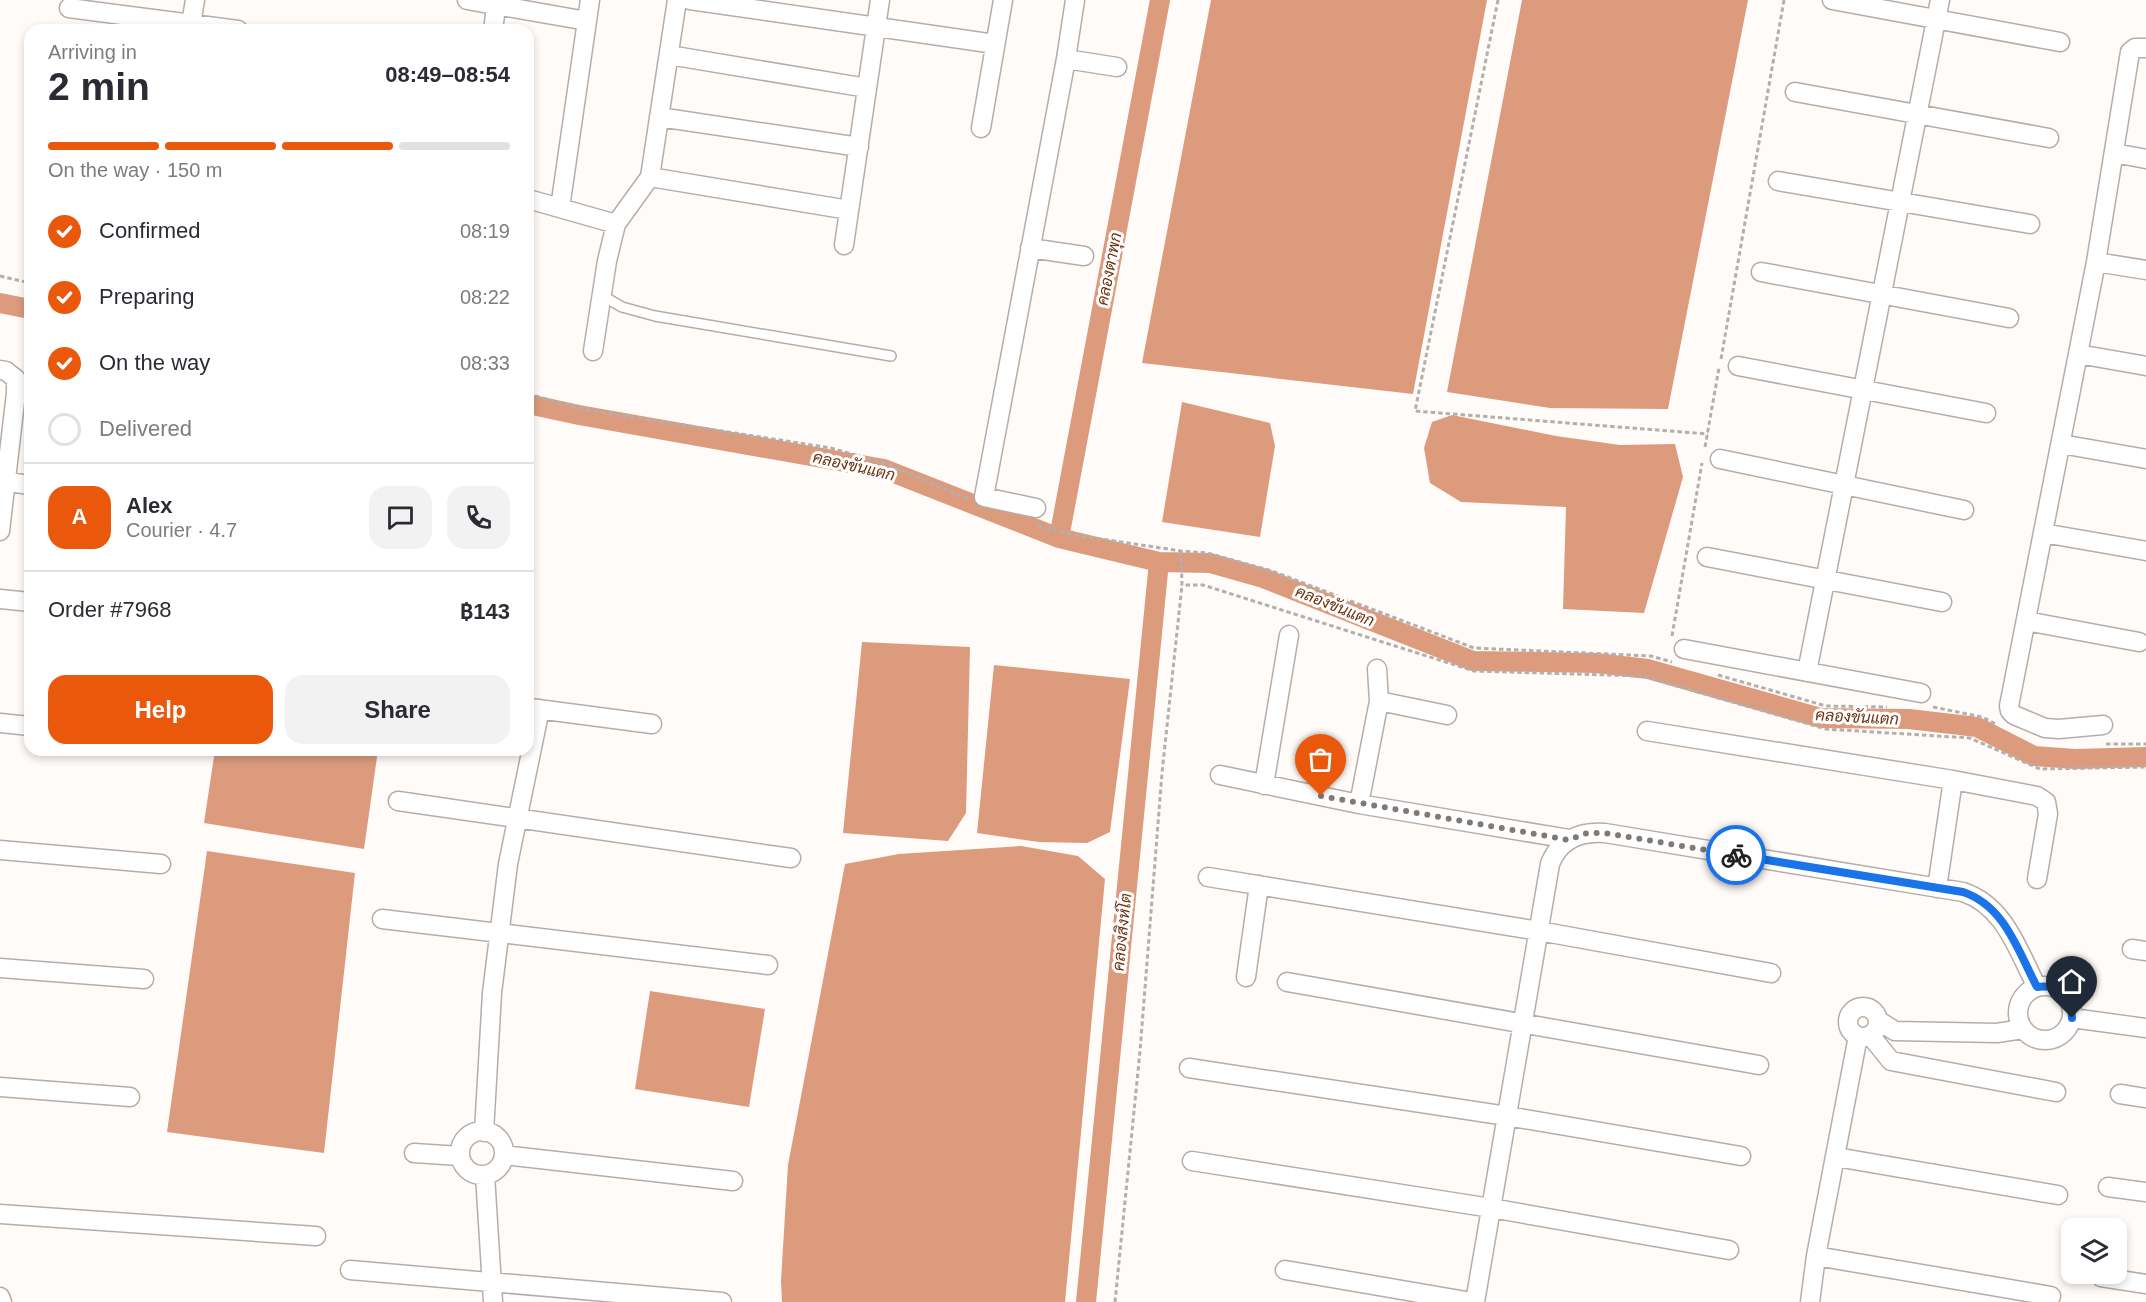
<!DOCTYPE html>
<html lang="en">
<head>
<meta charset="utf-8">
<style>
  :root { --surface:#fff; --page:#f2f2f3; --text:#2b2b33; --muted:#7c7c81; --line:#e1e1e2; --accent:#ea580c }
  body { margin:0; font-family:Helvetica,Sarabun,sans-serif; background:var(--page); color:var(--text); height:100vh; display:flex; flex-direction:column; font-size:22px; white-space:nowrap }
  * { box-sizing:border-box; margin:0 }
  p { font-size:20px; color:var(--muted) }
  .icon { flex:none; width:33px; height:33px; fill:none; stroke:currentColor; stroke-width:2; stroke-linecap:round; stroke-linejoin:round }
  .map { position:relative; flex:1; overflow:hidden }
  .panel { position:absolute; left:24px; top:24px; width:510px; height:732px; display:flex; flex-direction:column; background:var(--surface); border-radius:18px; box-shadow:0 3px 9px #0003 }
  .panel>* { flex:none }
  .tools { position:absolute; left:2061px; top:1218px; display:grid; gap:12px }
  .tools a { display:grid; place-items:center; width:66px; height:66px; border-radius:12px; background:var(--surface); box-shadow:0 3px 9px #0003; font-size:30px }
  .pin { position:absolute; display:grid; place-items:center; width:51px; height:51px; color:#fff; margin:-62px -26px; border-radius:50% 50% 50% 0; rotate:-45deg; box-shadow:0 0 6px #0007 }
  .pin .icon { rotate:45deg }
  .courier { position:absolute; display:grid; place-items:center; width:60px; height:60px; margin:-30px; border:4px solid #1a73e8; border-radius:50%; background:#fff; color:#222; box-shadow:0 2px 8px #0007 }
  .overview em { font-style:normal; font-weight:700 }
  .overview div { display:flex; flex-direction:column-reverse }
  .overview { display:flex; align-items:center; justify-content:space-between; height:102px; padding:0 24px }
  h1 { font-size:39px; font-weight:700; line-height:45px }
  .bar { display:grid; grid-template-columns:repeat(4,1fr); gap:9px 6px; align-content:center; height:72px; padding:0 24px }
  .bar i { height:8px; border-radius:4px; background:var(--line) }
  .bar .on { background:var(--accent) }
  .bar p { grid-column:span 4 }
  .line { display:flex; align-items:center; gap:15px; padding:0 24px; border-top:2px solid var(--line) }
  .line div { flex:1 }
  .round { display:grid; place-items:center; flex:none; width:63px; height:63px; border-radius:18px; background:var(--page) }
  ol { padding:0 24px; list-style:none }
  li { display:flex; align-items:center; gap:18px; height:66px }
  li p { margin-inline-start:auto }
  li .icon { padding:6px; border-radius:50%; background:var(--accent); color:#fff; stroke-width:4 }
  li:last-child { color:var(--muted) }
  li i { width:33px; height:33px; border:3px solid var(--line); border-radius:50% }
  .cta { display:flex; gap:12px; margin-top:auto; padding:12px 24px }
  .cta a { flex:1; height:69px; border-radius:18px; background:var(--accent); color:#fff; font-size:24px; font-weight:700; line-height:69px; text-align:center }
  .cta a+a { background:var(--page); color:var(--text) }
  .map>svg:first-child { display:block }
</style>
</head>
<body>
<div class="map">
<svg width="2146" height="1302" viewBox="0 0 2146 1302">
  <rect width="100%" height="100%" fill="#fffbf9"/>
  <!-- water -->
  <path fill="#dd9b7d" d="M 1211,0 L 1487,0 L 1413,394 L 1142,363 Z
    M 1522,0 L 1748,0 L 1668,409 L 1550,408 L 1447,392 Z
    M 1182,402 L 1270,423 L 1275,446 L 1260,537 L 1162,522 Z
    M 1452,415 L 1556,436 L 1620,445 L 1675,444 L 1683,477 L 1644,613 L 1563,609 L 1566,507 L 1461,502 L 1430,483 L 1424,448 L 1432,422 Z
    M 862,642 L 970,647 L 966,813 L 948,841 L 843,833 Z
    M 994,665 L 1130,679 L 1110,832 L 1087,843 L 1039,842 L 977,833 Z
    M 215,750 L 378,750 L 364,849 L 204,823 Z
    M 1021,846 L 1078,856 L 1105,879 L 1065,1302 L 782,1302 L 781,1281 L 788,1165 L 845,864 L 899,854 Z
    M 207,851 L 355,873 L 324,1153 L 167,1132 Z
    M 650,991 L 765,1009 L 749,1107 L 635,1089 Z"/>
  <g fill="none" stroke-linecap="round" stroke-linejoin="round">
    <!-- canal -->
    <path stroke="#dd9b7d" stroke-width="20" d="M 0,303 L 30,309
      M 528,404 L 579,415 L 884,469 L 1059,538 L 1159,562 L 1210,563 L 1263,578 L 1473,661 L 1596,663 L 1648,669 L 1821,718 L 1909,719 L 1977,727 L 2034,756 L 2075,759 L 2146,757
      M 1059,538 L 1160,0
      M 1086,1302 L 1159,562"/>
    <defs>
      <path id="lane" d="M 603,296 L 622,307 L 655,316 L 891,356"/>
      <path id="street" d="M 467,0 L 587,21
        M 690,0 L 995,44
        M 1832,0 L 2060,42
        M 69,8 L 238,30
        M 190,30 L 195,0
        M 493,30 L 497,0
        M 669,55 L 867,88
        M 1066,59 L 1117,67
        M 1795,92 L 2049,138
        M 659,117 L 859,147
        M 981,128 L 1003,0
        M 2114,153 L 2146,159
        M 650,177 L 849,210
        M 1778,181 L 2030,224
        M 528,199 L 616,224
        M 560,208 L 590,0
        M 844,245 L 880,0
        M 1030,248 L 1084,256
        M 2096,262 L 2146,270
        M 1761,272 L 2009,318
        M 593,351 L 607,261 L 616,224 L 650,177 L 677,0
        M 2078,354 L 2146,366
        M 1738,366 L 1986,413
        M 0,370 L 6,371 L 16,379 L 16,393 L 0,531
        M 2061,444 L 2146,459
        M 1720,459 L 1964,510
        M 0,481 L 30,485
        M 1036,508 L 984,497 L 1066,59 L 1075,0
        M 2043,533 L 2146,551
        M 1707,557 L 1942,602
        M 0,599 L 30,602
        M 2026,621 L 2139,642
        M 1684,649 L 1921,693
        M 1807,672 L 1940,0
        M 1379,701 L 1447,715
        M 530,708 L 652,724
        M 0,723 L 30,726
        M 2103,725 L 2059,729 L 2045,728 L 2014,715 L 2010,711 L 2009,706 L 2096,262 L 2130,52 L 2135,48 L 2146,48
        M 1647,731 L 1953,780 L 2037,796 L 2046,802 L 2048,814 L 2037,879
        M 1220,775 L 1359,804 L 1569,839
        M 1264,785 L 1289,635
        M 398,801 L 791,858
        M 1359,804 L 1379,701 L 1377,669
        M 0,850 L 161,864
        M 1208,877 L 1539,931 L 1771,973
        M 1937,888 L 1953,780
        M 382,919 L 768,965
        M 2132,949 L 2146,951
        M 0,968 L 144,979
        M 1246,977 L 1259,885
        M 1287,982 L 1759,1065
        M2018 1013a27 27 0 1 1 54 0a27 27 0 1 1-54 0Z
        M1848 1022a15 15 0 1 1 30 0a15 15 0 1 1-30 0Z
        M 2072,1018 L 2146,1028
        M 1879,1021 L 1895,1031 L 1997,1033 L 2023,1029
        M 1870,1035 L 1891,1061 L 2056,1092
        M 1189,1068 L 1507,1116 L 1741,1156
        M 0,1087 L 130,1097
        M 2120,1094 L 2146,1098
        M460 1153a22 22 0 1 1 44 0a22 22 0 1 1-44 0Z
        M 484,1132 L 492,993 L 508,864 L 540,709
        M 414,1153 L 460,1156
        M 504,1155 L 733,1181
        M 1836,1157 L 2058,1195
        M 1192,1161 L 1491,1208 L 1729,1250
        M 485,1175 L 493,1302
        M 2108,1187 L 2146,1192
        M 0,1214 L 316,1236
        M 1816,1256 L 2051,1296
        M 350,1270 L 722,1302
        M 1285,1270 L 1472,1302
        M 2101,1277 L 2146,1284
        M 0,1297 L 2,1302
        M 1475,1302 L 1550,864 C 1559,840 1580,831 1605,833 L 1963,892 C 2005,906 2018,951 2037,987
        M 1810,1302 L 1816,1256 L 1858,1036"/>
    </defs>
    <!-- lane casing -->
    <use href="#lane" stroke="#b6ada8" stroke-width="12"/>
    <!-- street casing -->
    <use href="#street" stroke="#b6ada8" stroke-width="21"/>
    <!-- path -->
    <path stroke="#b3afad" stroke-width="3" stroke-dasharray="4.5 3" stroke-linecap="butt" d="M 1498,0 L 1415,411 L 1708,434
      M 0,276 L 30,283
      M 1721,359 L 1784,0
      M 528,394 L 587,410 L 831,448 L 887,464 L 968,499
      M 1705,447 L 1719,368
      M 1038,526 L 1075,535 L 1181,551 L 1207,553 L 1272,571 L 1474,648 L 1651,656 L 1672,662
      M 1181,551 L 1182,585 L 1203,585 L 1474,671 L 1642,676 L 1826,729 L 1970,738 L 2040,769 L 2146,767
      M 1672,636 L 1702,463
      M 1718,675 L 1826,706 L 1887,707
      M 1933,707 L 1982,717 L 1996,724
      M 2106,744 L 2146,744
      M 1115,1302 L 1140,1051 L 1162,773 L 1182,585"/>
    <!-- lane -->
    <use href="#lane" stroke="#fff" stroke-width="9"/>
    <!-- street -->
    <use href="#street" stroke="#fff" stroke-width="18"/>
  </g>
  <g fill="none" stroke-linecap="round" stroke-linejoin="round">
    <!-- done -->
    <path stroke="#7e7a78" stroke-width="6" stroke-dasharray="0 10.8" d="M 1321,796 L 1569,840 L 1587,833 L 1605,833 L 1736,855"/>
    <!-- route -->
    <path stroke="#1a73e8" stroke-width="8" d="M 1736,855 L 1963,892 C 2005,906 2018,951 2037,987 C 2058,984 2072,996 2072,1018"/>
  </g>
  <g text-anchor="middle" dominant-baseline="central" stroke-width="6" stroke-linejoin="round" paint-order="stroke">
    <!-- water labels -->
    <g font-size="16" font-style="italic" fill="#6e3211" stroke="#fff">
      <text transform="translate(1109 269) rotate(-79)">คลองตาพุก</text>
      <text transform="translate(854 466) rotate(13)">คลองขันแตก</text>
      <text transform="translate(1335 606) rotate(22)">คลองขันแตก</text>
      <text transform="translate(1857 717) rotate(3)">คลองขันแตก</text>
      <text transform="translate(1122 932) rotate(-84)">คลองสิงห์โต</text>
    </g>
  </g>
</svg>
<div class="tools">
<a><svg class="icon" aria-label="layers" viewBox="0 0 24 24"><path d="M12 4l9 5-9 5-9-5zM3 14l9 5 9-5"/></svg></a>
</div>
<div class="pin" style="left:1321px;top:796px;background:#ea580c"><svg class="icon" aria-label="bag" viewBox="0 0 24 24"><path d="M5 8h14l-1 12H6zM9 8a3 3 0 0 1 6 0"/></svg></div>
<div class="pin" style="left:2072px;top:1018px;background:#1f2937"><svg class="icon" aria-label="home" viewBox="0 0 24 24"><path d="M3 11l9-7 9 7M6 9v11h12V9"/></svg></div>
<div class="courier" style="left:1736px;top:855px"><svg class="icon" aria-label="bike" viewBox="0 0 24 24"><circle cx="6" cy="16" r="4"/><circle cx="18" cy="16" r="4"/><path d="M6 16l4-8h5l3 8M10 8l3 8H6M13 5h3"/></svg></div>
<section class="panel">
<div class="overview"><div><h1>2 min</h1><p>Arriving in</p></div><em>08:49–08:54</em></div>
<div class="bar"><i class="on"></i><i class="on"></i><i class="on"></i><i></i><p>On the way · 150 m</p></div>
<ol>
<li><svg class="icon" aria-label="check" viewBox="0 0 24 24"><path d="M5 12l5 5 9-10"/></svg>Confirmed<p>08:19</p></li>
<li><svg class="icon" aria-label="check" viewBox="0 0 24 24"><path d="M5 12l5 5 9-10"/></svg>Preparing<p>08:22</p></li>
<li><svg class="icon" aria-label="check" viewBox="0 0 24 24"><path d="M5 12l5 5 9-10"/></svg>On the way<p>08:33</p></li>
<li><i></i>Delivered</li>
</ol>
<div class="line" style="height:108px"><b class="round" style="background:var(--accent);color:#fff">A</b><div><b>Alex</b><p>Courier · 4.7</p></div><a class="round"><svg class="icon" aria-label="chat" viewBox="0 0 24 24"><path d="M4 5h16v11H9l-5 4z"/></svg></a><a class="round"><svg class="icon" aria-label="phone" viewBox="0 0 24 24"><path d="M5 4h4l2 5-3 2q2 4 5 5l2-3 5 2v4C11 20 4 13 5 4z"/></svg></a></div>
<div class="line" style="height:78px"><div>Order #7968</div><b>฿143</b></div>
<div class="cta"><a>Help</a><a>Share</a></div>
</section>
</div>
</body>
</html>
